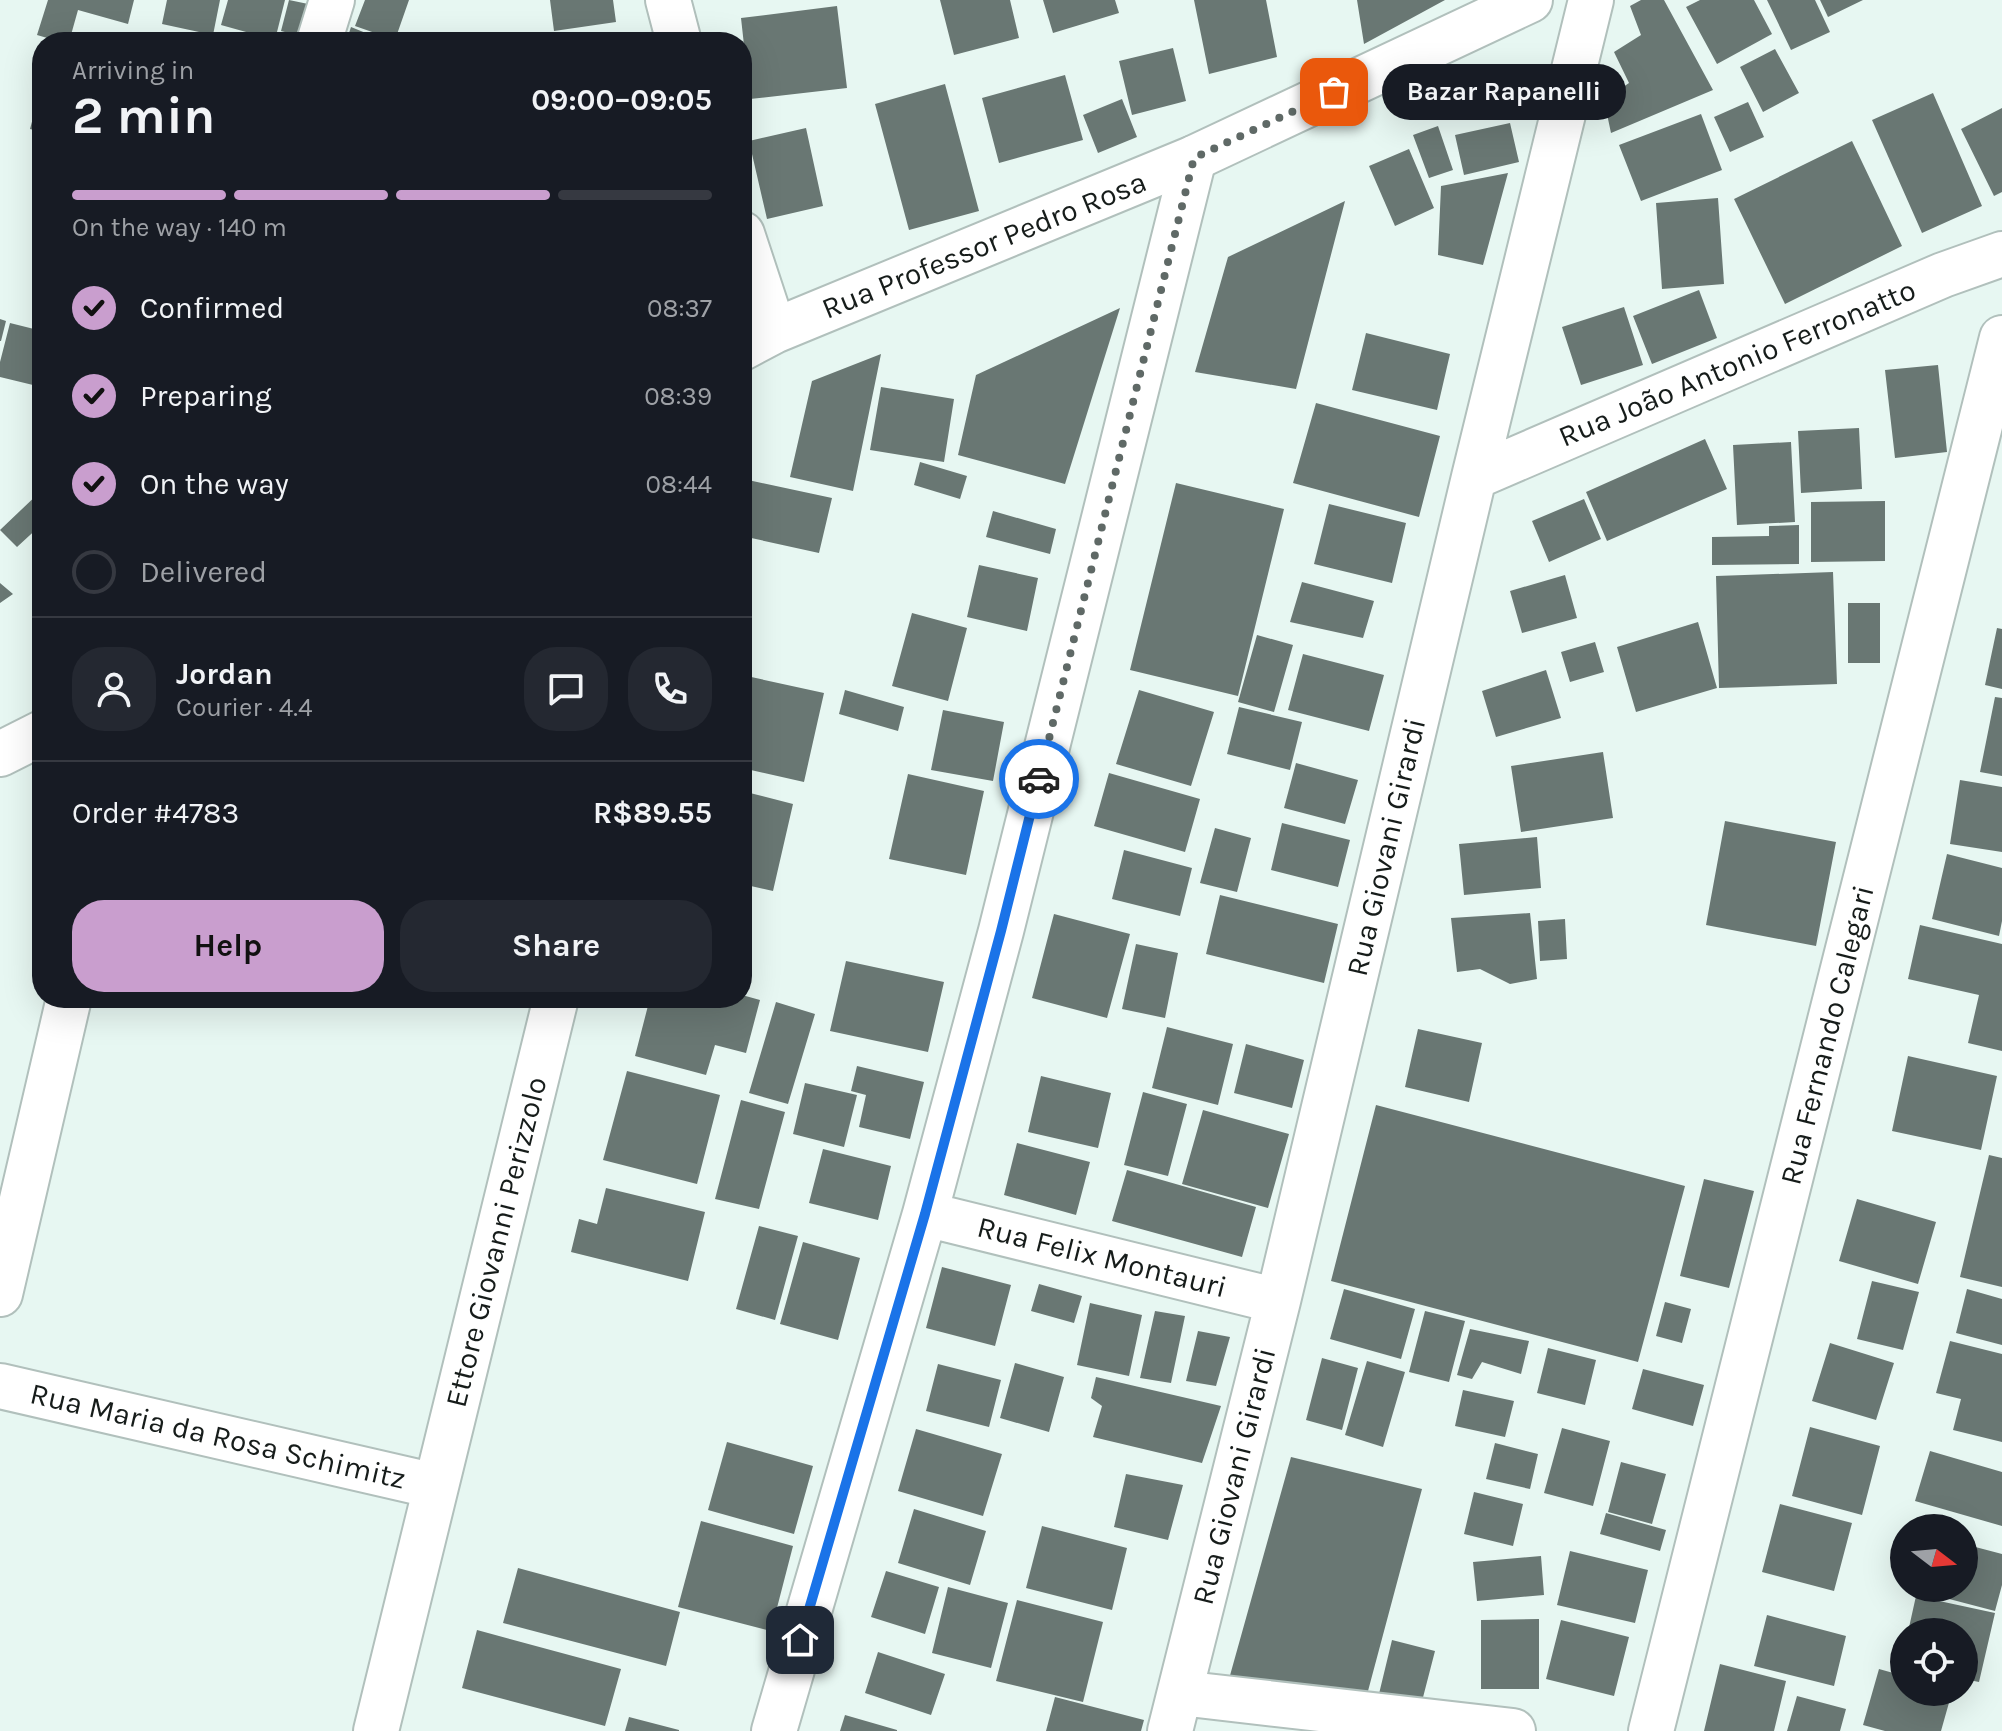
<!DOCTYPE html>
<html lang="en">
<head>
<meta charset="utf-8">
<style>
  :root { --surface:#171b24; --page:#242831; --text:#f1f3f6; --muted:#9ea1a6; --line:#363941; --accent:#c99ece }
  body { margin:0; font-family:Karla,sans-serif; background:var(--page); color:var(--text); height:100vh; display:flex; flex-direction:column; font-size:30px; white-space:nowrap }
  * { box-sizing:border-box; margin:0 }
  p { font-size:26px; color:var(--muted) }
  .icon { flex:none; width:44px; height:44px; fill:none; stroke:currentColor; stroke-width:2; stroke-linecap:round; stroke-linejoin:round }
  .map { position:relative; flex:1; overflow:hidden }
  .drawer { position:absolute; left:32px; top:32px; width:720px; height:976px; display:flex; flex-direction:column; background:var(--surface); border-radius:32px; box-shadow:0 8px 32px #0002 }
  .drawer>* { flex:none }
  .needle { width:52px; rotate:106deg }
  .buttons { position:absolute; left:1890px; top:1514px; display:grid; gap:16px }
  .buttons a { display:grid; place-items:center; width:88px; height:88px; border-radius:50%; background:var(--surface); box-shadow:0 8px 32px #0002; font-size:40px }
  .pin { position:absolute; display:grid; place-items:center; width:68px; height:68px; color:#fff; margin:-34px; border-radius:16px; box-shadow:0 4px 12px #0006 }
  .courier { position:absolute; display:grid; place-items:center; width:80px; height:80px; margin:-40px; border:6px solid #1a73e8; border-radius:50%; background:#fff; color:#222; box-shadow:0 2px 10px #0007 }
  .bubble { position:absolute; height:56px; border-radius:28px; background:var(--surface); box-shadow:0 8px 32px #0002; font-size:26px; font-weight:700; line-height:56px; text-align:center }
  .headline em { font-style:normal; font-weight:700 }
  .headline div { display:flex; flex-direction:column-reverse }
  .headline { display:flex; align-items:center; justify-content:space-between; height:136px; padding:0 40px }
  h1 { font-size:52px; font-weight:700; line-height:60px }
  .bar { display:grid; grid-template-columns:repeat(4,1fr); gap:12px 8px; align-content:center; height:96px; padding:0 40px }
  .bar i { height:10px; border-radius:6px; background:var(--line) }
  .bar .current { background:var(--accent) }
  .bar p { grid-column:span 4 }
  .line { display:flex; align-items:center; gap:20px; padding:0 40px; border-top:2px solid var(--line) }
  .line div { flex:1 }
  .round { display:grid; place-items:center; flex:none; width:84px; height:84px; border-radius:32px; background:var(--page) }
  ol { padding:0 40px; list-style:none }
  li { display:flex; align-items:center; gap:24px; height:88px }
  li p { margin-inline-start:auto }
  li .icon { padding:8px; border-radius:50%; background:var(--accent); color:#111; stroke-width:4 }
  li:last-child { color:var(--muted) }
  li i { width:44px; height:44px; border:4px solid var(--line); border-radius:50% }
  .cta { display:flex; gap:16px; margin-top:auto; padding:16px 40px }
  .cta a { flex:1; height:92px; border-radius:32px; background:var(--accent); color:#111; font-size:32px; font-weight:700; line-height:92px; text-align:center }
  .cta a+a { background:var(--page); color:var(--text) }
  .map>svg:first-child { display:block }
</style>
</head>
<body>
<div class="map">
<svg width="2002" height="1731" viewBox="0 0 2002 1731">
  <rect width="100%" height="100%" fill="#e7f7f2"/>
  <!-- building -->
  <path fill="#697773" d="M 48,0 L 134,0 L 128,24 L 78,10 L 69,42 L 61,42 L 37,35 Z
    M 167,0 L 220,0 L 213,35 L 162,24 Z
    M 228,0 L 285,0 L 275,40 L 221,25 Z
    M 289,0 L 313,5 L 304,37 L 281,31 Z
    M 365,0 L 409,0 L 395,40 L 355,26 Z
    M 550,0 L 613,0 L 616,22 L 554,31 Z
    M 940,0 L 1010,0 L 1019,38 L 954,55 Z
    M 1043,0 L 1115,0 L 1119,13 L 1053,33 Z
    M 1194,0 L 1266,0 L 1277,57 L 1209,74 Z
    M 1357,0 L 1445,0 L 1364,44 Z
    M 1641,0 L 1664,0 L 1713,90 L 1611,133 L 1604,100 L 1629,83 L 1614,52 L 1641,35 L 1630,6 Z
    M 1700,0 L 1754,0 L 1772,34 L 1717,64 L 1686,7 Z
    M 1767,0 L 1815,0 L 1830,32 L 1791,50 Z
    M 1820,0 L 1863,0 L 1828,17 Z
    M 837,6 L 847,88 L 750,99 L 741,18 Z
    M 351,27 L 388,42 L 346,42 Z
    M 162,32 L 198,41 L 198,42 L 160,42 Z
    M 1173,48 L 1186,101 L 1132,115 L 1119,61 Z
    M 1775,49 L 1799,93 L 1763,112 L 1740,67 Z
    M 1065,75 L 1083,140 L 999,163 L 982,98 Z
    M 945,84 L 979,211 L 909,230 L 875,104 Z
    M 41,88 L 42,88 L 42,132 L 30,129 Z
    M 1933,93 L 1982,206 L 1922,233 L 1872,120 Z
    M 1122,99 L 1137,137 L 1098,153 L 1083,115 Z
    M 1748,102 L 1764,137 L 1730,152 L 1714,117 Z
    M 2002,108 L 2002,192 L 1994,196 L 1961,129 Z
    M 1701,114 L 1722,170 L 1641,201 L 1619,145 Z
    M 1510,123 L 1519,162 L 1464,175 L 1455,135 Z
    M 1438,126 L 1453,170 L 1429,178 L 1413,135 Z
    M 806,128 L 823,206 L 767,219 L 749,141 Z
    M 1852,141 L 1902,246 L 1785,304 L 1734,199 Z
    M 1409,149 L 1434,208 L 1395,226 L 1369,166 Z
    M 1508,173 L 1483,265 L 1438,255 L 1441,186 Z
    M 1718,198 L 1724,284 L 1662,289 L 1656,203 Z
    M 1345,201 L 1296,389 L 1195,372 L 1228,257 Z
    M 1699,290 L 1717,338 L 1652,364 L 1633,316 Z
    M 1624,307 L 1643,365 L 1581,385 L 1562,327 Z
    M 1120,308 L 1065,484 L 958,455 L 976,375 Z
    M 0,319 L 6,321 L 1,341 L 0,341 Z
    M 10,323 L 42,331 L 42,348 L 33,385 L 0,377 L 0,362 Z
    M 1366,333 L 1450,354 L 1437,410 L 1352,390 Z
    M 881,354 L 853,491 L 790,477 L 812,381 Z
    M 1938,365 L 1947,452 L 1895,458 L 1885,370 Z
    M 881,387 L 954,399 L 944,462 L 870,450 Z
    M 1316,403 L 1440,436 L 1419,517 L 1293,483 Z
    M 1859,428 L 1862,489 L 1801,493 L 1798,431 Z
    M 1705,439 L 1727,489 L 1607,541 L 1586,492 Z
    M 1791,442 L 1795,522 L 1737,525 L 1733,445 Z
    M 920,462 L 967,476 L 960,499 L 914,485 Z
    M 748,480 L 832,498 L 819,553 L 742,536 L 742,506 Z
    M 1176,483 L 1284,509 L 1238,696 L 1130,670 Z
    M 42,490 L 42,524 L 17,547 L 0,530 Z
    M 1584,499 L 1601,539 L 1549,562 L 1532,521 Z
    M 1885,501 L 1885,561 L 1811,562 L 1811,502 Z
    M 1329,504 L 1406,523 L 1392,583 L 1314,564 Z
    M 993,511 L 1056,529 L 1050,554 L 986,537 Z
    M 1799,525 L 1799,564 L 1712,565 L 1712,537 L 1769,536 L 1769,526 Z
    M 979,565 L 1038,578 L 1027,631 L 967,617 Z
    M 1833,572 L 1837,684 L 1719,688 L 1716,576 Z
    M 1565,575 L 1577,618 L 1522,633 L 1510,591 Z
    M 1302,582 L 1374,601 L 1363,638 L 1290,622 Z
    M 0,583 L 13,594 L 0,603 Z
    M 1848,603 L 1880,603 L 1880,663 L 1848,663 Z
    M 912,613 L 967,628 L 948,701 L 892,686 Z
    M 1698,622 L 1717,688 L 1636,712 L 1617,647 Z
    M 1997,628 L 2002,629 L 2002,689 L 1985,685 Z
    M 1257,635 L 1293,645 L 1274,712 L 1238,702 Z
    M 1595,642 L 1604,672 L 1570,682 L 1561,652 Z
    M 1303,654 L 1384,675 L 1369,731 L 1288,710 Z
    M 1546,670 L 1561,718 L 1496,737 L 1482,691 Z
    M 742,675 L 824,693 L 804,782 L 742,768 Z
    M 845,690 L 904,707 L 898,731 L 839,714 Z
    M 1139,690 L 1214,712 L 1191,786 L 1116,764 Z
    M 1995,697 L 2002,698 L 2002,776 L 1980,772 Z
    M 1239,707 L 1302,722 L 1290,770 L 1227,754 Z
    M 943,710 L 1004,722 L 993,781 L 931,770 Z
    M 1603,752 L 1613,818 L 1521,832 L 1511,766 Z
    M 1296,763 L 1358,780 L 1345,824 L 1284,808 Z
    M 1109,773 L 1200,799 L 1185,852 L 1094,826 Z
    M 908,774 L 984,791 L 966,875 L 889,859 Z
    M 1960,780 L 2002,787 L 2002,852 L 1950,844 Z
    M 742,791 L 793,804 L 773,891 L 742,884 Z
    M 1725,821 L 1836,842 L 1816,946 L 1706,925 Z
    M 1282,823 L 1350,840 L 1338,887 L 1271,870 Z
    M 1215,828 L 1251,838 L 1237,892 L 1200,883 Z
    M 1537,837 L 1541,888 L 1464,895 L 1459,844 Z
    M 1124,850 L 1192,868 L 1180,916 L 1112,899 Z
    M 1947,854 L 2002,868 L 2002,921 L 1999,936 L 1932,919 Z
    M 1220,895 L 1338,924 L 1324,983 L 1206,954 Z
    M 1530,913 L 1537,979 L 1510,984 L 1480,969 L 1457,972 L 1451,918 Z
    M 1054,914 L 1130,934 L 1107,1018 L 1032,998 Z
    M 1565,919 L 1567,959 L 1540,961 L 1538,921 Z
    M 1920,925 L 2002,944 L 2002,1051 L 1968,1043 L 1979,995 L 1908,979 Z
    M 1136,944 L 1178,953 L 1165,1018 L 1122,1009 Z
    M 846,961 L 944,982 L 928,1052 L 830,1031 Z
    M 742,995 L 760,1000 L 746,1053 L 715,1045 L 706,1075 L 635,1056 L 650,998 L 742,998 Z
    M 776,1002 L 815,1014 L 788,1104 L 749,1093 Z
    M 1167,1027 L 1233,1044 L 1218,1105 L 1152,1088 Z
    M 1418,1029 L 1482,1043 L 1469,1102 L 1405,1087 Z
    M 1246,1044 L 1304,1060 L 1292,1108 L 1234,1093 Z
    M 1908,1056 L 1997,1076 L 1981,1150 L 1892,1131 Z
    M 857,1066 L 924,1082 L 910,1139 L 859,1127 L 866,1095 L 851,1091 Z
    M 627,1071 L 720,1095 L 697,1184 L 603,1160 Z
    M 1041,1076 L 1111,1093 L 1098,1148 L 1028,1132 Z
    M 805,1083 L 857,1095 L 844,1147 L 793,1134 Z
    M 1143,1092 L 1187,1104 L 1168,1176 L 1124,1165 Z
    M 741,1100 L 785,1112 L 759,1209 L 715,1199 Z
    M 1376,1105 L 1685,1186 L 1638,1362 L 1331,1281 Z
    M 1203,1110 L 1289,1134 L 1268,1208 L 1182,1184 Z
    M 1017,1143 L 1090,1162 L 1076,1215 L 1004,1195 Z
    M 823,1149 L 891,1166 L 878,1220 L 809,1203 Z
    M 1989,1155 L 2002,1158 L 2002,1287 L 1960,1277 Z
    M 1127,1170 L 1256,1207 L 1242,1257 L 1112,1221 Z
    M 1704,1179 L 1754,1191 L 1729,1288 L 1680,1276 Z
    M 606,1188 L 705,1212 L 688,1281 L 571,1252 L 579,1219 L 597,1224 Z
    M 1857,1199 L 1936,1222 L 1918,1284 L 1839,1261 Z
    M 759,1226 L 798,1236 L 775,1320 L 736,1309 Z
    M 803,1242 L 860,1258 L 838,1340 L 780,1324 Z
    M 942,1267 L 1011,1285 L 995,1346 L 926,1328 Z
    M 1872,1281 L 1919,1292 L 1903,1350 L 1857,1339 Z
    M 1039,1284 L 1082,1296 L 1074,1323 L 1031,1311 Z
    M 1344,1289 L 1415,1309 L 1401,1359 L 1330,1339 Z
    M 1967,1289 L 2002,1299 L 2002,1345 L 1956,1333 Z
    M 1665,1302 L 1691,1309 L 1682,1343 L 1656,1336 Z
    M 1090,1303 L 1142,1315 L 1129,1376 L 1077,1365 Z
    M 1155,1311 L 1185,1316 L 1171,1383 L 1140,1378 Z
    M 1425,1311 L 1465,1321 L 1449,1382 L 1409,1372 Z
    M 1470,1329 L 1529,1341 L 1521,1374 L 1482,1362 L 1472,1379 L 1457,1375 Z
    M 1198,1331 L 1230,1337 L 1216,1386 L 1186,1381 Z
    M 1950,1341 L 2002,1354 L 2002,1442 L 1953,1430 L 1961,1399 L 1936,1393 Z
    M 1830,1343 L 1894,1363 L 1876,1420 L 1812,1401 Z
    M 1548,1348 L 1596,1360 L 1585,1405 L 1537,1393 Z
    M 1322,1358 L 1358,1368 L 1342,1430 L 1306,1420 Z
    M 1367,1361 L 1405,1372 L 1383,1447 L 1345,1435 Z
    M 1015,1363 L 1064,1377 L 1049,1432 L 1000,1418 Z
    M 938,1364 L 1001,1380 L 989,1427 L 926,1411 Z
    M 1643,1369 L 1704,1385 L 1693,1426 L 1632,1409 Z
    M 1096,1377 L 1221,1406 L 1202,1463 L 1093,1437 L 1102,1406 L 1091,1398 Z
    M 1463,1390 L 1514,1401 L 1505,1437 L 1455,1426 Z
    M 1810,1427 L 1880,1446 L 1862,1515 L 1792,1496 Z
    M 1562,1428 L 1610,1441 L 1593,1506 L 1544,1493 Z
    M 916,1429 L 1002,1454 L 983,1516 L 898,1491 Z
    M 727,1442 L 813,1466 L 794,1534 L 708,1510 Z
    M 1495,1443 L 1538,1454 L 1530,1489 L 1486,1479 Z
    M 1930,1451 L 2002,1472 L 2002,1526 L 1915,1501 Z
    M 1291,1457 L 1422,1489 L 1368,1691 L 1229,1679 Z
    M 1621,1462 L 1666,1474 L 1652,1524 L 1608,1512 Z
    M 1126,1474 L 1183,1485 L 1168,1540 L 1114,1527 Z
    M 1474,1492 L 1523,1504 L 1513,1546 L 1464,1534 Z
    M 1780,1504 L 1852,1523 L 1834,1591 L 1762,1572 Z
    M 914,1509 L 986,1531 L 970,1585 L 898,1563 Z
    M 1606,1513 L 1666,1530 L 1660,1551 L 1600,1534 Z
    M 701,1521 L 793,1546 L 771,1631 L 678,1607 Z
    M 1042,1526 L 1127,1548 L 1112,1610 L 1026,1588 Z
    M 1964,1544 L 2002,1554 L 2002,1585 L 1995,1611 L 1911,1589 L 1964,1588 Z
    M 1570,1551 L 1648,1570 L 1635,1623 L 1557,1605 Z
    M 1541,1556 L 1544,1595 L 1477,1601 L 1473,1562 Z
    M 518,1568 L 680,1612 L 666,1666 L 503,1623 Z
    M 886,1571 L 939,1587 L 925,1634 L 871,1617 Z
    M 948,1587 L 1008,1603 L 991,1668 L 932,1653 Z
    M 1916,1596 L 1995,1613 L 1979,1682 L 1964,1679 L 1964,1632 L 1908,1632 Z
    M 1017,1600 L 1103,1622 L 1083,1702 L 996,1681 Z
    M 1767,1615 L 1846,1636 L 1834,1686 L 1754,1666 Z
    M 1539,1619 L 1539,1689 L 1481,1689 L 1481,1620 Z
    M 1561,1620 L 1629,1637 L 1614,1696 L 1546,1679 Z
    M 477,1630 L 621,1669 L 605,1726 L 462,1688 Z
    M 1392,1640 L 1435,1651 L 1420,1709 L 1378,1698 Z
    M 878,1652 L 945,1674 L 931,1715 L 865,1693 Z
    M 1720,1664 L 1786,1681 L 1774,1731 L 1704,1731 Z
    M 1879,1669 L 1904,1676 L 1904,1692 L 1952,1692 L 1941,1731 L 1885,1731 L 1863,1725 Z
    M 1797,1696 L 1846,1709 L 1840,1731 L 1787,1731 Z
    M 1055,1697 L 1144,1720 L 1141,1731 L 1046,1731 Z
    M 845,1715 L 897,1730 L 897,1731 L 840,1731 Z
    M 629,1717 L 679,1730 L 679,1731 L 625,1731 Z"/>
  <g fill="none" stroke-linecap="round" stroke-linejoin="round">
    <defs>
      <path id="street" d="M 319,42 L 332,0
        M 1474,477 L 1943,275 L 2002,254
        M 925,1214 L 1278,1301
        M 0,1294 L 69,998
        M 0,1386 L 435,1486
        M 1180,1693 L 1513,1731
        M 774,1731 L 925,1214 L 1001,931 L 1194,158
        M 1170,1731 L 1278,1301 L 1474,477 L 1591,0
        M 1651,1731 L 2002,338"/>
      <path id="secondary" d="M 668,0 L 679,42
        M 742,234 L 774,331
        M 742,348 L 774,331 L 1194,158 L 1530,0
        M 0,754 L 42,733
        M 376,1731 L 556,998"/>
    </defs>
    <!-- street casing -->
    <use href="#street" stroke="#b1c0bc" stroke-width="48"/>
    <!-- secondary casing -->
    <use href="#secondary" stroke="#b1c0bc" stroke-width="48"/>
    <!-- street -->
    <use href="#street" stroke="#fff" stroke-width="44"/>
    <!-- secondary -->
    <use href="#secondary" stroke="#fff" stroke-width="44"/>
  </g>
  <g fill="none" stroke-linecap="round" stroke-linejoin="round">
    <!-- done -->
    <path stroke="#5f6966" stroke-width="8" stroke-dasharray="0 14.4" d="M 1039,779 L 1194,158 L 1334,92"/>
    <!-- route -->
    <path stroke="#1a73e8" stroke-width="10" d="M 800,1640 L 925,1214 L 1001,931 L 1039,779"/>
  </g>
  <g text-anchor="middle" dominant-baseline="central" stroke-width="6" stroke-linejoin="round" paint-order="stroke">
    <!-- street labels -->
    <g font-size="30" fill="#161c1a" stroke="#fff">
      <text transform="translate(984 245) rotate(-22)">Rua Professor Pedro Rosa</text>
      <text transform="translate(1737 363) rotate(-23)">Rua João Antonio Ferronatto</text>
      <text transform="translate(1386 847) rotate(-77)">Rua Giovani Girardi</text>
      <text transform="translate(1827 1035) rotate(-76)">Rua Fernando Calegari</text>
      <text transform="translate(496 1242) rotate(-76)">Ettore Giovanni Perizzolo</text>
      <text transform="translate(1102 1257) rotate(14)">Rua Felix Montauri</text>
      <text transform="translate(218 1436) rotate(13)">Rua Maria da Rosa Schimitz</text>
      <text transform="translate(1234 1476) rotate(-76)">Rua Giovani Girardi</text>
    </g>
  </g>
</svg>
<div class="buttons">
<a><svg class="needle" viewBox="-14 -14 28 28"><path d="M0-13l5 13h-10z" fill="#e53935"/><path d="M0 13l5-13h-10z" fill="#9ea1a6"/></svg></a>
<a><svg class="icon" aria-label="locate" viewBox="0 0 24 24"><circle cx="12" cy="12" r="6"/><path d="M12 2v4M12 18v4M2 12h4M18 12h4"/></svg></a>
</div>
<div class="pin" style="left:1334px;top:92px;background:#ea580c"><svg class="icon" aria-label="bag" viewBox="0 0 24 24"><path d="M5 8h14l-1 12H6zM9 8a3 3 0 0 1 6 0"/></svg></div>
<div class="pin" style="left:800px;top:1640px;background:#1f2937"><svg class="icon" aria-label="home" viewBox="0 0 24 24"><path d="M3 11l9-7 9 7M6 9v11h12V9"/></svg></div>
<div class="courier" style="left:1039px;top:779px"><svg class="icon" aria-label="car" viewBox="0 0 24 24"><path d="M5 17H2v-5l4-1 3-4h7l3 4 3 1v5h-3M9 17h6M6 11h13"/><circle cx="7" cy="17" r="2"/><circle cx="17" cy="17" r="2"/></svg></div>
<div class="bubble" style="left:1382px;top:64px;width:244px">Bazar Rapanelli</div>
<section class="drawer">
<div class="headline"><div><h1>2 min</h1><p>Arriving in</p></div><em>09:00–09:05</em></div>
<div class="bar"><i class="current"></i><i class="current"></i><i class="current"></i><i></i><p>On the way · 140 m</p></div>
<ol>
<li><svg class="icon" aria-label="check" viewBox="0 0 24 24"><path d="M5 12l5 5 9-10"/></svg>Confirmed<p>08:37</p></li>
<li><svg class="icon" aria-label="check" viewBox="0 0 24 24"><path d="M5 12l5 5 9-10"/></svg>Preparing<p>08:39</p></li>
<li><svg class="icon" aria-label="check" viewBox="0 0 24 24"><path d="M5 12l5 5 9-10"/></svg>On the way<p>08:44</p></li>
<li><i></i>Delivered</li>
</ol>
<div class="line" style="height:144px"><a class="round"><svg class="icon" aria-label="person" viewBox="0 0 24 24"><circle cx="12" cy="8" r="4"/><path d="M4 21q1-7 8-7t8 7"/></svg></a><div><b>Jordan</b><p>Courier · 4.4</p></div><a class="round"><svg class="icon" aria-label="chat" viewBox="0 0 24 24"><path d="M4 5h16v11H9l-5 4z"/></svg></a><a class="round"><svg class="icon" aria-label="phone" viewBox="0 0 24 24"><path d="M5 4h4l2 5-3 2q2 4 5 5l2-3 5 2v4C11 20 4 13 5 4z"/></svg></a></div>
<div class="line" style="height:104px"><div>Order #4783</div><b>R$89.55</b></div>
<div class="cta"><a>Help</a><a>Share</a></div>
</section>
</div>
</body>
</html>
